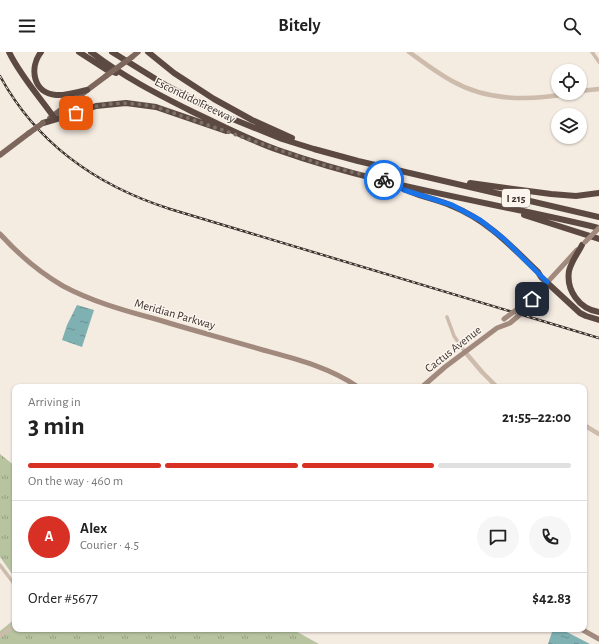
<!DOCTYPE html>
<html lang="en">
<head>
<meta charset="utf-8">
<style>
  :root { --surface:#fff; --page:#f6f6f6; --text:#222; --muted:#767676; --line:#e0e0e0; --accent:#d93025 }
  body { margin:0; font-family:"Alegreya Sans",sans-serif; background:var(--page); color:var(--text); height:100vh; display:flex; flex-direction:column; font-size:15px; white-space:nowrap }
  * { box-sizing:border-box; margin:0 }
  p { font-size:13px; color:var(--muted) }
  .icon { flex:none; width:22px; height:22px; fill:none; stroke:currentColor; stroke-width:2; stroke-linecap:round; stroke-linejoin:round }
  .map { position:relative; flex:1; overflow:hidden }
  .side { position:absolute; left:12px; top:332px; width:575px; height:248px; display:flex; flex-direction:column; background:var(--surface); border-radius:8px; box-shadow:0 1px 3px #0004 }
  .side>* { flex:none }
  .controls { position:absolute; left:551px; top:12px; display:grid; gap:8px }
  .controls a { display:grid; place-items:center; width:36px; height:36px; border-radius:50%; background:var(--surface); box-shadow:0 1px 3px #0004; font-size:20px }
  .pin { position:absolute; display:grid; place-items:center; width:34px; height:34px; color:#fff; margin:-17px; border-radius:8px; box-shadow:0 2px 6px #0006 }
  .courier { position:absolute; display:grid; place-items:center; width:40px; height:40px; margin:-20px; border:3px solid #1a73e8; border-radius:50%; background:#fff; color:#222; box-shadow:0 1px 5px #0007 }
  .head em { font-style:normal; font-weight:700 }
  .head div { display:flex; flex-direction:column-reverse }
  .head { display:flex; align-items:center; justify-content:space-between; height:68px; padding:0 16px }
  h1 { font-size:26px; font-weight:700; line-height:30px }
  .bar { display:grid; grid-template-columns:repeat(4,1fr); gap:6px 4px; align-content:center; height:48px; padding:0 16px }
  .bar i { height:5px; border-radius:3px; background:var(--line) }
  .bar .active { background:var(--accent) }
  .bar p { grid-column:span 4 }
  .line { display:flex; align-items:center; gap:10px; padding:0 16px; border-top:1px solid var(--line) }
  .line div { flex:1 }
  .round { display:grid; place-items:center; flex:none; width:42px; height:42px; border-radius:21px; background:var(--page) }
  header { display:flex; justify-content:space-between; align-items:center; height:52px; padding:0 16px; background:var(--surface); font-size:18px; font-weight:700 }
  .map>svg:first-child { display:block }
</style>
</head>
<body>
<header><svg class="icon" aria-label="menu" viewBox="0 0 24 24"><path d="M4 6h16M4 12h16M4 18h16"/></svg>Bitely<svg class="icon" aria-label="search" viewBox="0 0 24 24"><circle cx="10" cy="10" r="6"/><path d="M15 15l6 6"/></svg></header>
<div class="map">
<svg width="599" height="592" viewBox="0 0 599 592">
  <defs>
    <pattern id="grass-tufts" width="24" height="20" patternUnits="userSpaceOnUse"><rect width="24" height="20" fill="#b8c4a0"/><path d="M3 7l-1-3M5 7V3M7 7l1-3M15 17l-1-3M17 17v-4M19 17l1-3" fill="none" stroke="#97a083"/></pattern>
    <pattern id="water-ripples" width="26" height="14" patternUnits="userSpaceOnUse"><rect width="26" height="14" fill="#7fb0b2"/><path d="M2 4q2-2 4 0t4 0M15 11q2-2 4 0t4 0" fill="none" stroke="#699091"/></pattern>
  </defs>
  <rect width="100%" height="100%" fill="#f4ebe1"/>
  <!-- grass -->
  <path fill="url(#grass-tufts)" d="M 0,402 L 15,414 L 15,526 L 0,505 Z
    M 15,567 L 15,577 L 292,577 L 319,592 L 0,592 L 0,579 Z"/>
  <!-- water -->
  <path fill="url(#water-ripples)" d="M 77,253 L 94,258 L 82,295 L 62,288 L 67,273 Z
    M 553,577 L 561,577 L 590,592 L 548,592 Z"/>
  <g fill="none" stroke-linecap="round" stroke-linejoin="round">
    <!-- minor -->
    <path stroke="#cdbbac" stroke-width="3.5" d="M 592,0 L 599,10
      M 447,265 L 454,284 L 465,300
      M 0,513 L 15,533
      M 0,584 L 15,573"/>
    <!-- tertiary -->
    <path stroke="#cdbbac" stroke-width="4.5" d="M 409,0 C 423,10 437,21 452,29 C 489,50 531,49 571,41
      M 580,39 L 599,37
      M 465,300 L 482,320 L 497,335
      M 584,373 L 599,382"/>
    <!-- secondary -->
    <path stroke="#a18a7d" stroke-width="5" d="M 0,182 C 19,203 39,220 63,234 C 91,249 122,258 152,266 C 188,277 226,287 263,298 C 296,307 329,315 358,335
      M 520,255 L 532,247 L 577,198
      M 422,335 L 445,315 L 497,276 L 510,271 L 517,265
      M 581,577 L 599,587"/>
    <!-- primary -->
    <path stroke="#7d675c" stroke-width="5.5" d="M 132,5 L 138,0
      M 50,66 L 106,24
      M 0,103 L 29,81"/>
    <!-- motorway -->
    <path stroke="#5c4a42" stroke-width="6" d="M 9,0 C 20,23 38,43 53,64
      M 41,0 C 29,16 33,41 56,43 C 66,44 77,40 87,38
      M 79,0 L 107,18 L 116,21
      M 91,0 C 122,24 157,42 193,60 C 221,73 249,88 278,98 C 382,135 492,150 599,176
      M 112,0 L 167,34 L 223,63 L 282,87 L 314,97 L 358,109 L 599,165
      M 148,0 L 174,21 L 214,47 L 252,68 L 292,86
      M 43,71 L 67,64 L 96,54 L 126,51 L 156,55 L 226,79
      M 470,131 L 551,142 L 576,144 L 599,141
      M 397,133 C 413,144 435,146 452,154 C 487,168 511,194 538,220 L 541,225 L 580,261 L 586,264 L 599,268
      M 524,163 L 599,187
      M 582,193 C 578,201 571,210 569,219 C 566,238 579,257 599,260"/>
    <defs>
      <path id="rail" d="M 0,24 C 37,92 98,134 170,157 L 599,286"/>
    </defs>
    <!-- rail casing -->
    <use href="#rail" stroke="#3b302b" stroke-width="2.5"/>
    <!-- rail -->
    <use href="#rail" stroke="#fbf5ee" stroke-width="1" stroke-dasharray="3" stroke-linecap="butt"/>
    <!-- secondary-bridge -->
    <path stroke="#a18a7d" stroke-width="5" d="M 585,190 L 599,176
      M 517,265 L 529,255
      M 504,267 L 520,255"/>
    <!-- primary-bridge -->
    <path stroke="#7d675c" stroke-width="5.5" d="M 106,24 L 132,5
      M 29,81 L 43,71"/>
  </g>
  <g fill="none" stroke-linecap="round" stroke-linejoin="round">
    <!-- done -->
    <path stroke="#7c716b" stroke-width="4" stroke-dasharray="0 7.2" d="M 76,61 C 102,50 128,49 156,55 L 320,112 L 384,128"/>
    <!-- route -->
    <path stroke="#1a73e8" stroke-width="5" d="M 384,128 L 394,131 L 404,138 L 452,153 L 480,168 L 504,187 L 547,230 L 532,247"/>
  </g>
  <g text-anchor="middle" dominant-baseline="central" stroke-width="3" stroke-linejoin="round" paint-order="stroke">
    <!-- shield labels -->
    <rect fill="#fbf5ee" stroke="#756b66" stroke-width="1" x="502" y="137" width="28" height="18" rx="3"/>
    <g font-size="11" font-weight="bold" fill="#3b302b">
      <text x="516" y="146">I 215</text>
    </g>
    <!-- street labels -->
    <g font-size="12" fill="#3b302b" stroke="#fbf5ee">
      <text transform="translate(195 48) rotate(26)">Escondido Freeway</text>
      <text transform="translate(175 262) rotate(16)">Meridian Parkway</text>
      <text transform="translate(453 297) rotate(-38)">Cactus Avenue</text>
    </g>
  </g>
</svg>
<div class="controls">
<a><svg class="icon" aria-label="locate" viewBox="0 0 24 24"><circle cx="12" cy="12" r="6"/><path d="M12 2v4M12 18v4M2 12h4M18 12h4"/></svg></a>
<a><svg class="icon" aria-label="layers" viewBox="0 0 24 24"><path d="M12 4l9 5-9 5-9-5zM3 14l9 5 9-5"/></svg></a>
</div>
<div class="pin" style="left:76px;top:61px;background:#ea580c"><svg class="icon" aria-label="bag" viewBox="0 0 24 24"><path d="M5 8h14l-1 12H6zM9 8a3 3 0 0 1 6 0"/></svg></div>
<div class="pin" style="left:532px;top:247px;background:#1f2937"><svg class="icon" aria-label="home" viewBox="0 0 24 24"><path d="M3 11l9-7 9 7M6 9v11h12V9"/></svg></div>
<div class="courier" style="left:384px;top:128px"><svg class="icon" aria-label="bike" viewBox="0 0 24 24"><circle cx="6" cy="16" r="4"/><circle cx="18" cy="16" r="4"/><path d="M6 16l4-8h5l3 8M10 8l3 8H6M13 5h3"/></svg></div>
<section class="side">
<div class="head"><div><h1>3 min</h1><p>Arriving in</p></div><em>21:55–22:00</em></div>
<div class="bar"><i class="active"></i><i class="active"></i><i class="active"></i><i></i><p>On the way · 460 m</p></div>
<div class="line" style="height:72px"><b class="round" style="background:var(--accent);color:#fff">A</b><div><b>Alex</b><p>Courier · 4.5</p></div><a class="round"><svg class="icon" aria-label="chat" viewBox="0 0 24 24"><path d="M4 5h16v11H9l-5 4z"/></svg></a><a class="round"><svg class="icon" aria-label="phone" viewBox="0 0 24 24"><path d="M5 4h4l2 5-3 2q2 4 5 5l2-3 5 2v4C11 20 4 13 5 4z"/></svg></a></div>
<div class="line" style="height:52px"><div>Order #5677</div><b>$42.83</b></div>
</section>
</div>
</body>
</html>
